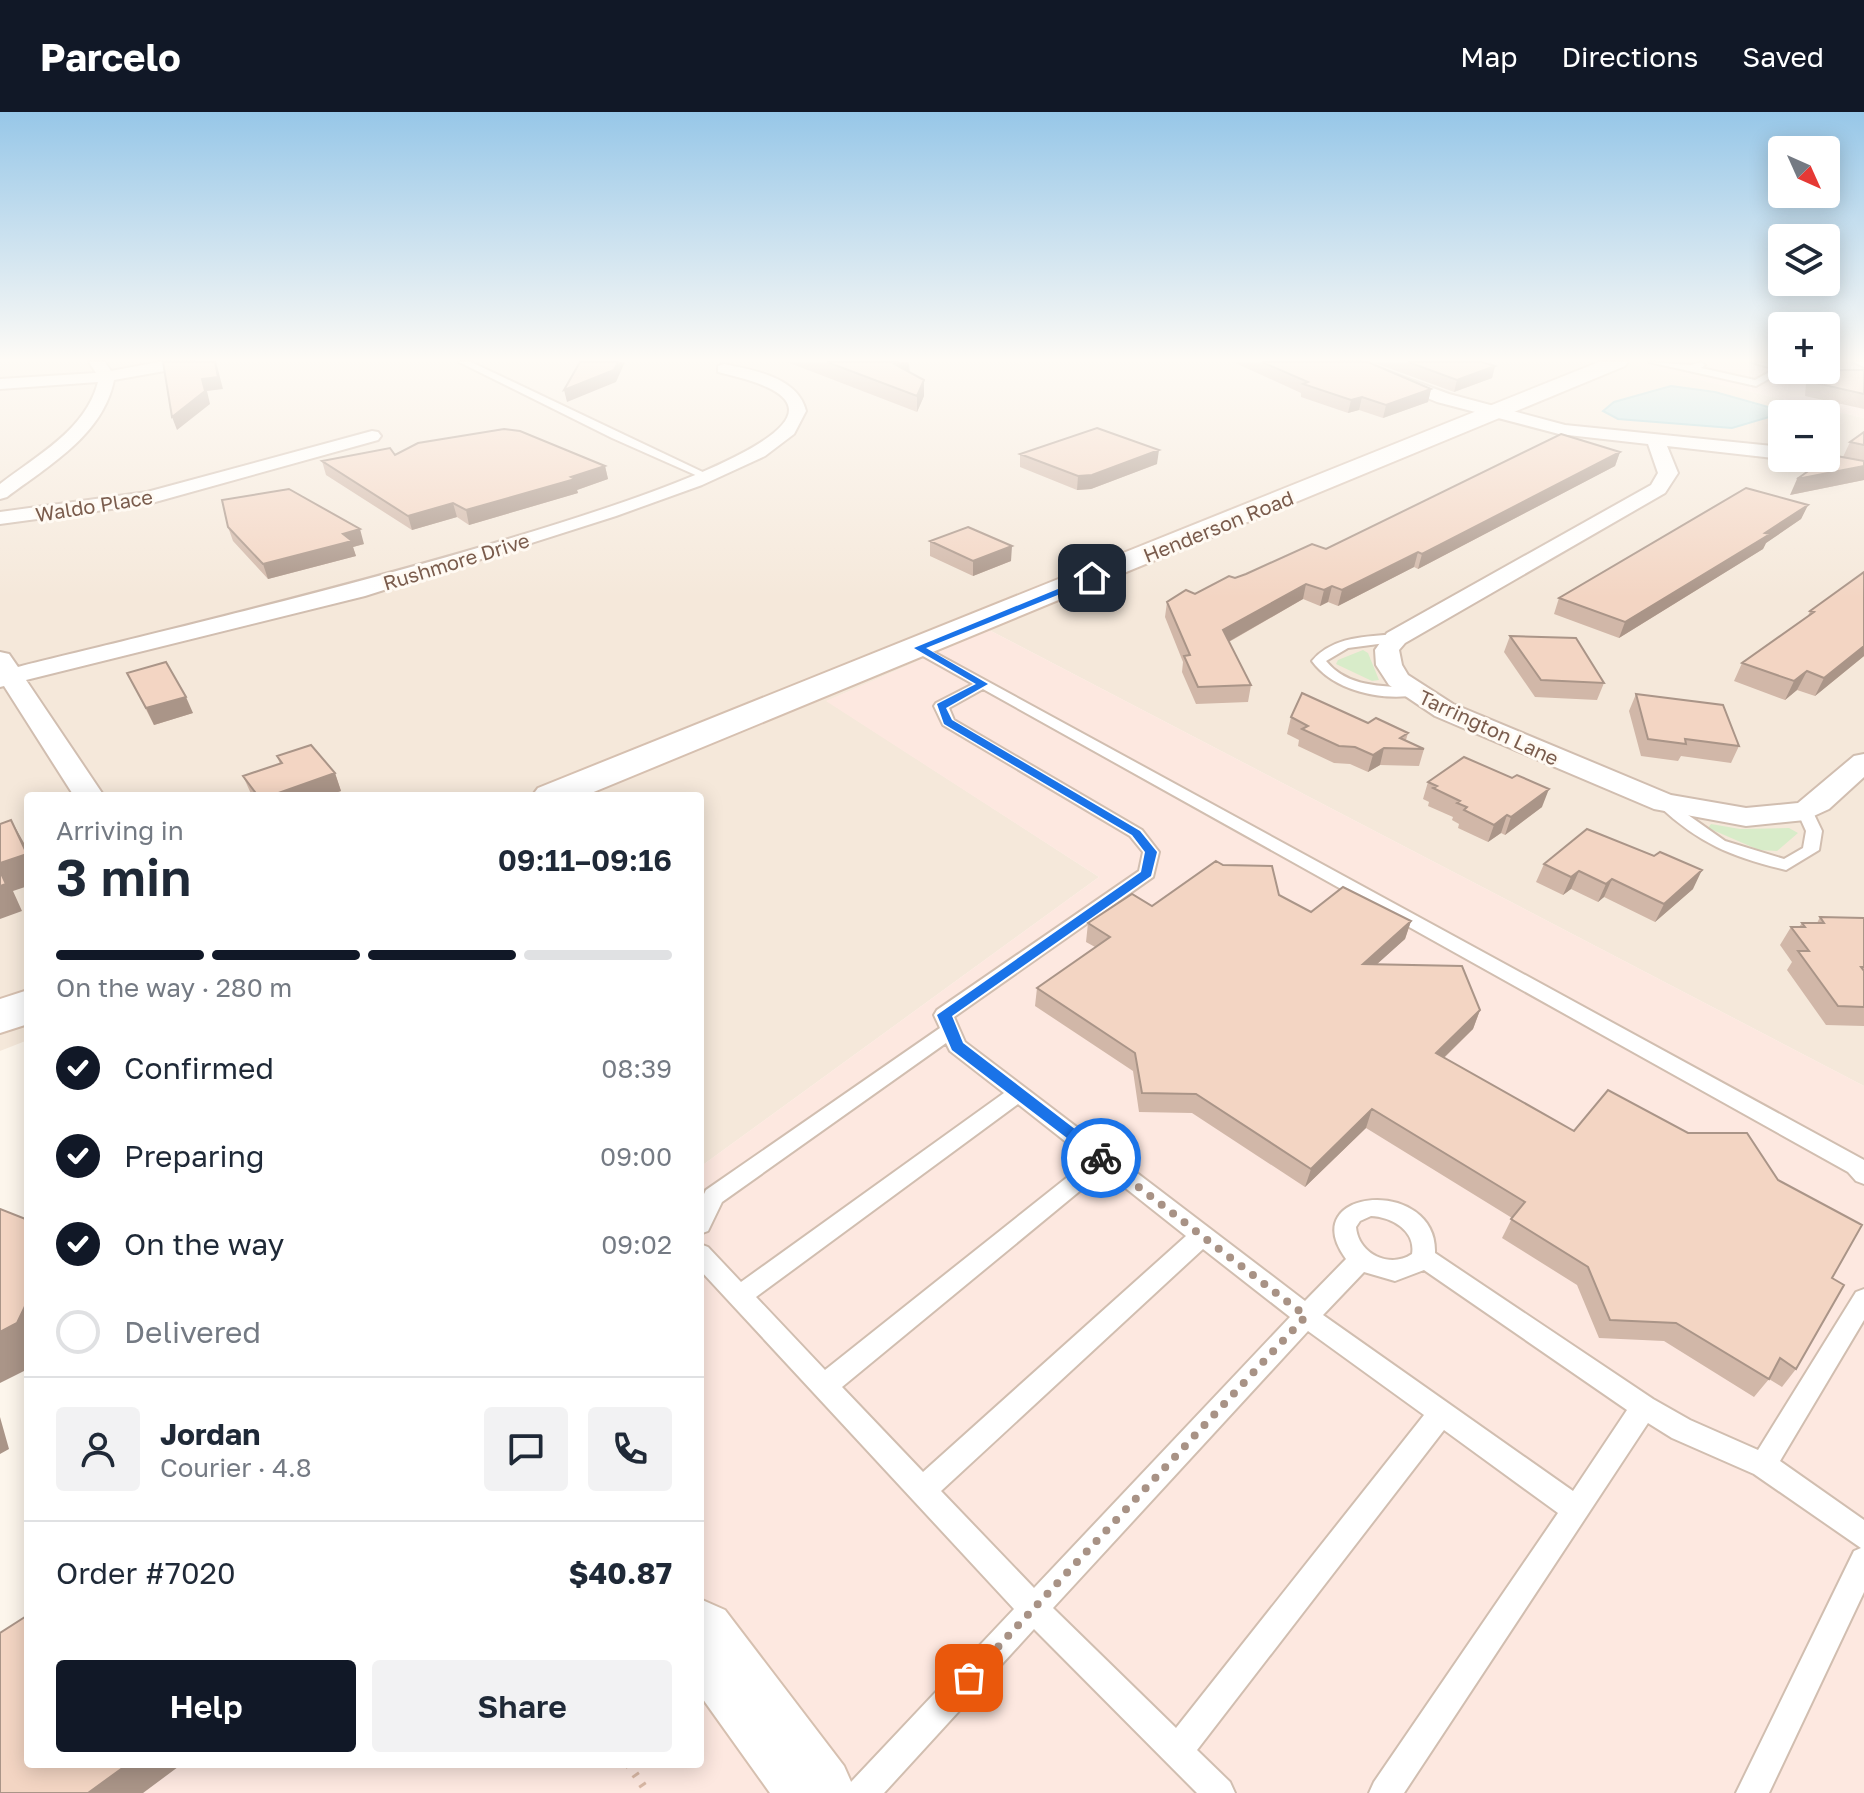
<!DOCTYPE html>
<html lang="en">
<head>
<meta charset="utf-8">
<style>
  :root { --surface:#fff; --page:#f2f2f3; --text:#1f2937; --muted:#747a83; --line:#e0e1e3; --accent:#111827 }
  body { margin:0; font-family:"Golos Text",sans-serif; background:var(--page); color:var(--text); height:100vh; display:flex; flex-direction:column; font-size:30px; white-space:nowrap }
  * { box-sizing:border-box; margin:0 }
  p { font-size:26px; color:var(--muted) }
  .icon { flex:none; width:44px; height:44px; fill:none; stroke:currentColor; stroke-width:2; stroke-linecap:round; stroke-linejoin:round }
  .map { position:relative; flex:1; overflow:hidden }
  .details { position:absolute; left:24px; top:680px; width:680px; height:976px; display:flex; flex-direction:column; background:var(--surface); border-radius:8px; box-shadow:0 4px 20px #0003 }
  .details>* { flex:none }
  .needle { width:52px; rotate:135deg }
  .buttons { position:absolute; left:1768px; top:24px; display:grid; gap:16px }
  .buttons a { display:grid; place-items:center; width:72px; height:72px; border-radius:8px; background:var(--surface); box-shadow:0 4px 20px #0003; font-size:40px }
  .pin { position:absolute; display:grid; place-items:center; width:68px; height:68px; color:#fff; margin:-34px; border-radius:16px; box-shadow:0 4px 12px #0006 }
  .courier { position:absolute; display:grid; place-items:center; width:80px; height:80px; margin:-40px; border:6px solid #1a73e8; border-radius:50%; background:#fff; color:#222; box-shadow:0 2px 10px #0007 }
  .head em { font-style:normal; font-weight:600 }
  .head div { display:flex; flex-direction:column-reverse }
  .head { display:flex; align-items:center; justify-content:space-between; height:136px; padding:0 32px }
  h1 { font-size:52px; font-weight:600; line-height:60px }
  .bar { display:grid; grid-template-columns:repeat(4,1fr); gap:12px 8px; align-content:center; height:96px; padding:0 32px }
  .bar i { height:10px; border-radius:6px; background:var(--line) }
  .bar .current { background:var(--accent) }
  .bar p { grid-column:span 4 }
  .line { display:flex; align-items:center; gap:20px; padding:0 32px; border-top:2px solid var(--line) }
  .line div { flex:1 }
  .round { display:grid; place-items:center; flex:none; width:84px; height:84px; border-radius:8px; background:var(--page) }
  ol { padding:0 32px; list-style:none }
  li { display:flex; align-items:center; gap:24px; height:88px }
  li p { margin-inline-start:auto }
  li .icon { padding:8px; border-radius:50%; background:var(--accent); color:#fff; stroke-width:4 }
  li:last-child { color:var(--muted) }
  li i { width:44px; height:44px; border:4px solid var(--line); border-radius:50% }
  .cta { display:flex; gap:16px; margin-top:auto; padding:16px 32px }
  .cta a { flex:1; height:92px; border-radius:8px; background:var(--accent); color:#fff; font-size:32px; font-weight:600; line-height:92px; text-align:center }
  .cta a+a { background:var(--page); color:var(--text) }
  header { display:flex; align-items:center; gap:48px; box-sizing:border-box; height:112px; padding:0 40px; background:var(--accent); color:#fff }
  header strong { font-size:38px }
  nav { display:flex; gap:44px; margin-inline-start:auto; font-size:28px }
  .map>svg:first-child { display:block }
</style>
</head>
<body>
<header>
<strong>Parcelo</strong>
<nav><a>Map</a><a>Directions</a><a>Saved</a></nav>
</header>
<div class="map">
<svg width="1864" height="1681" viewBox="0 0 1864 1681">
  <rect width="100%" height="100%" fill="#fdf6ec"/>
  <!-- residential -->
  <path fill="#f5e8da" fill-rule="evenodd" d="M 0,250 L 1623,250 L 1864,306 L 1864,974 L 989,518 L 827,589 L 1099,765 L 700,1055 L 700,684 L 28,684 L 28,928 L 0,939 ZM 1782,302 L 1826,302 L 1826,346 L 1782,346 Z"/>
  <!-- commercial -->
  <path fill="#fde8e0" d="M 1623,250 L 1782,250 L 1782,258 L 1826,258 L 1826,250 L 1864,250 L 1864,306 Z
    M 989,518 L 1864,974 L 1864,1681 L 0,1681 L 28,1652 L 700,1652 L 700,1055 L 1099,765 L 826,589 Z"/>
  <!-- green -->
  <path fill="#d8ecc9" d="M 1363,538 L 1368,541 L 1379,568 L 1372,569 L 1336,552 L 1338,548 Z
    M 1711,712 L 1740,717 L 1789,716 L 1798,721 L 1777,739 L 1759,738 L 1708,716 Z"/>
  <!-- water -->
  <path fill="#bfe3e8" stroke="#a5d3da" stroke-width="2" d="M 1671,274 L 1715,280 L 1786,300 L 1732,316 L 1618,307 L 1603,299 L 1614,290 Z"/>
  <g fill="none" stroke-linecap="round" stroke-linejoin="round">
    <defs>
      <path id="lane" d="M 459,250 L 471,250 L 709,363 L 700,365 L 612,326 Z
        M 1649,250 L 1691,253 L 1701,250 L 1705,253 L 1701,256 L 1755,268 L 1775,257 L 1752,250 L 1782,253 L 1782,258 L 1785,258 L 1756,274 Z
        M 1854,250 L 1864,250 L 1864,255 Z
        M 1787,258 L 1809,258 L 1837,264 L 1833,267 Z
        M 1396,522 L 1401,523 L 1401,529 L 1348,536 L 1326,549 C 1347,575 1381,574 1412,576 L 1417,577 L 1417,583 C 1381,589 1334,579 1312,549 C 1333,524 1366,525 1396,522 Z
        M 919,532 L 1864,1048 L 1864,1072 L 1856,1069 L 1848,1060 L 983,577 L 949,596 L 954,608 L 1142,718 L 1159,740 L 1153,765 L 954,905 L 965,930 L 1305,1189 L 1346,1147 C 1293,1075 1438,1064 1435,1141 L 1653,1287 L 1690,1308 L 1758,1338 L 1856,1180 L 1864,1177 L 1864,1208 L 1780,1349 L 1864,1408 L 1864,1480 L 1769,1681 L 1736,1681 L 1854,1439 L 1861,1436 L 1754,1362 L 1672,1326 L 1648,1311 L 1404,1681 L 1369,1681 L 1374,1670 L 1558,1401 L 1444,1318 L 1197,1638 L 1230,1670 L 1235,1681 L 1197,1681 L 1034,1517 L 884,1681 L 846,1681 L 851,1670 L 1014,1497 L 700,1158 L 700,1132 L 708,1135 L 741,1170 L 1004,981 L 950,939 L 946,931 L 722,1090 L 708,1119 L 700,1122 L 700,1090 L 706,1078 L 940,916 L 934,903 L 937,898 L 1139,759 L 1143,740 L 1130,724 L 943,613 L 934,594 L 936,591 L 973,572 L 914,539 L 912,536 ZM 1018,992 L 1089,1048 L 825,1258 L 756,1185 ZM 1104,1059 L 1186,1124 L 923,1360 L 842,1275 ZM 1371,1104 C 1392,1105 1416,1119 1412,1142 C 1390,1157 1358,1142 1356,1115 L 1360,1109 ZM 1203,1137 L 1290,1205 L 1034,1476 L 941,1379 ZM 1424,1158 L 1627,1298 L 1573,1379 L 1323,1203 L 1364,1160 L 1395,1169 ZM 1308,1219 L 1424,1303 L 1176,1616 L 1053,1496 Z
        M 1664,686 L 1725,729 L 1784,747 L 1803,736 L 1806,719 L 1797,699 L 1799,696 L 1811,696 L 1822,719 L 1819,738 L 1786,758 C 1732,745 1700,732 1659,694 L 1656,691 Z"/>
      <path id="street" d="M 89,250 L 105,250 L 111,259 L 159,250 L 195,250 L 187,255 L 114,268 C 103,323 48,354 7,385 L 0,387 L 0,372 C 36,344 86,318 98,270 L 0,277 L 0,267 L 96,261 Z
        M 1338,250 L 1362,250 L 1449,282 L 1565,313 L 1782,335 L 1782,347 L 1667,334 L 1678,361 L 1665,381 L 1405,531 L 1399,538 L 1402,553 L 1408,563 L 1453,592 L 1671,683 L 1746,696 L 1798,691 L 1854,644 L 1864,642 L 1864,665 L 1829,697 L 1805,708 L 1746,714 L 1654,697 L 1435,604 L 1389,573 L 1376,553 L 1375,538 L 1387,521 L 1651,373 L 1658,361 L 1648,332 L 1559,322 L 1437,290 Z
        M 724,252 C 753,258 798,265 806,299 L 794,322 L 765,344 L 702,373 L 616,404 L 365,484 L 26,568 L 104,684 L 74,684 L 4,574 L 0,575 L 0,540 L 9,542 L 18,555 C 109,531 789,378 789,298 C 789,275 736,265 718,260 L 718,254 Z
        M 372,319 L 378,320 L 381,324 L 378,328 L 148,392 L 0,412 L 0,400 L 147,380 Z
        M 1826,344 L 1864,352 L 1864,364 L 1800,350 L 1798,346 Z"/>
      <path id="secondary" d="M 1599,250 L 1628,250 L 1625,254 L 584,684 L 532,684 L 538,676 Z
        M 28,878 L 28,912 L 0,921 L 0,887 Z
        M 700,1487 L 725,1498 L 844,1654 L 856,1681 L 770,1681 L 700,1583 Z"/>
    </defs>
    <!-- lane casing -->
    <use href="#lane" stroke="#d1beb0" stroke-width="4"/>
    <!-- street casing -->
    <use href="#street" stroke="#d1beb0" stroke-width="4"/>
    <!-- secondary casing -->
    <use href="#secondary" stroke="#d6c0b0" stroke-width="4"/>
    <!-- path -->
    <path stroke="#d9b8a5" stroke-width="8" stroke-dasharray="3 9" stroke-linecap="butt" d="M 628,1652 L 648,1681"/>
    <!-- lane -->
    <use href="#lane" fill="#fff" fill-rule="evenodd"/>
    <!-- street -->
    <use href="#street" fill="#fff" fill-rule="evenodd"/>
    <!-- secondary -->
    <use href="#secondary" fill="#fff" fill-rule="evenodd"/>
  </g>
  <!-- wall -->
  <path fill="#d1b7a8" d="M 787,250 L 909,250 L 909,260 L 924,284 L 917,300 Z
    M 1233,250 L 1368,250 L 1431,277 L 1428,290 L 1383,306 L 1359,298 L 1348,301 L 1301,285 L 1301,281 Z
    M 1372,250 L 1482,250 L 1495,254 L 1492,266 L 1454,280 Z
    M 1812,258 L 1864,258 L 1864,297 L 1805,284 L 1806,271 Z
    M 1864,320 L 1864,368 L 1790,383 L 1863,349 L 1843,345 L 1850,330 Z
    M 1620,340 L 1615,354 L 1418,457 L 1414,455 L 1338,494 L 1328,490 L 1320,494 L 1303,487 L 1229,530 L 1251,573 L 1248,590 L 1196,592 L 1182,560 L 1183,550 L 1165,505 L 1167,490 L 1195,482 L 1235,466 Z
    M 1020,342 L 1157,352 L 1091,377 L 1077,378 L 1020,355 Z
    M 395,343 L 605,354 L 608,367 L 577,378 L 578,381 L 469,413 L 457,405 L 412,418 L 326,363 L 322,349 Z
    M 1808,393 L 1801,407 L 1766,431 L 1763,437 L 1619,526 L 1554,502 L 1559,486 Z
    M 228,415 L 364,432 L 353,435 L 356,444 L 268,467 L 233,429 Z
    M 930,429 L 1011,449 L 973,464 L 930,444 Z
    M 1864,460 L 1864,544 L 1815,584 L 1797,578 L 1785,588 L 1734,569 L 1742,551 L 1808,504 L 1810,499 Z
    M 1510,524 L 1604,571 L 1597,588 L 1535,585 L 1504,540 Z
    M 127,561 L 193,601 L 154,613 Z
    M 1636,582 L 1739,634 L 1731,651 L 1681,644 L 1678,649 L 1641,644 L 1629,599 Z
    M 1291,605 L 1368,611 L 1408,621 L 1406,628 L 1424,637 L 1419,654 L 1380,653 L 1368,660 L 1350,652 L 1334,651 L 1298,634 L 1299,628 L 1287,622 Z
    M 277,644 L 335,661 L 341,679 L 326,684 L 252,684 L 243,664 L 280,652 Z
    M 1428,670 L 1542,695 L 1505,723 L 1501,721 L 1488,730 L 1458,716 L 1459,712 L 1452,708 L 1453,705 L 1428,694 L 1429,690 L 1423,687 Z
    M 1544,752 L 1693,777 L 1655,810 L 1604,785 L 1598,790 L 1571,777 L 1563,783 L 1536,770 Z
    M 1279,783 L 1311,800 L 1411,809 L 1405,827 L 1377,852 L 1480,898 L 1473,917 L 1444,946 L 1832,1166 L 1796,1257 L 1782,1275 L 1769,1267 L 1754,1285 L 1664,1229 L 1599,1226 L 1577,1173 L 1502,1126 L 1512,1106 L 1366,1016 L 1305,1075 L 1192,1001 L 1139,1000 L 1133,959 L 1035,894 L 1037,876 L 1095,835 L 1086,830 L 1088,811 L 1152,794 Z
    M 1820,805 L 1864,806 L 1864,914 L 1826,913 L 1787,858 L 1792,850 L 1780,833 L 1791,815 L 1799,815 L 1802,811 L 1817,811 Z"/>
  <!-- shaded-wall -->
  <path fill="#aa9588" d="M 215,250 L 216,250 L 223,277 L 207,279 L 210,292 L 177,318 L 172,305 Z
    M 618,250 L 625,250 L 616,270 L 567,290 L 564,278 Z
    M 899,250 L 909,250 L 910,263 L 894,252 Z
    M 1495,254 L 1492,266 L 1454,280 L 1457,268 Z
    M 924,268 L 924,284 L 917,300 L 917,284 Z
    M 1431,277 L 1428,290 L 1383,306 L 1386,293 Z
    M 1362,285 L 1359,298 L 1348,301 L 1351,288 Z
    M 1159,338 L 1157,352 L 1091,377 L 1077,378 L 1078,364 Z
    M 1620,340 L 1615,354 L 1418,457 L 1422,442 Z
    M 605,354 L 608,367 L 577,378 L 578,381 L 469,413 L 466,398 Z
    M 1864,354 L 1864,368 L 1790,383 L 1797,367 Z
    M 453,391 L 457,405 L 412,418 L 408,404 Z
    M 1808,393 L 1801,407 L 1766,431 L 1763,437 L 1619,526 L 1625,510 Z
    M 360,417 L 364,432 L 353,435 L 356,444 L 268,467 L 263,452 L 343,422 Z
    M 1012,434 L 1011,449 L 973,464 L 973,449 Z
    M 1418,440 L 1414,455 L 1338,494 L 1342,478 Z
    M 1306,472 L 1303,487 L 1221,534 L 1223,518 Z
    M 1332,474 L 1328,490 L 1320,494 L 1324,478 Z
    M 1864,534 L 1864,544 L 1815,584 L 1824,566 Z
    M 1807,559 L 1797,578 L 1785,588 L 1794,569 Z
    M 186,585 L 193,601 L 154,613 L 146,596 Z
    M 1384,636 L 1380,653 L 1368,660 L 1373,643 Z
    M 335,661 L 341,679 L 326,684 L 270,684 Z
    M 1549,677 L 1542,695 L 1505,723 L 1511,705 Z
    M 1507,703 L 1501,721 L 1488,730 L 1494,713 Z
    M 11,708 L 28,738 L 28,774 L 13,779 L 22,799 L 0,807 L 0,751 Z
    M 1702,758 L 1693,777 L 1655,810 L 1664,792 Z
    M 1579,759 L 1571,777 L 1563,783 L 1571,765 Z
    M 1612,767 L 1604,785 L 1598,790 L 1606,772 Z
    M 1411,809 L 1405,827 L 1357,870 L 1363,852 Z
    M 1480,898 L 1473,917 L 1429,960 L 1436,941 Z
    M 1372,997 L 1366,1016 L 1305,1075 L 1311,1057 Z
    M 28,1188 L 28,1257 L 0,1271 L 0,1220 Z
    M 0,1305 L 9,1337 L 0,1342 Z
    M 128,1652 L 182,1652 L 143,1681 L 88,1681 Z"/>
  <!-- building -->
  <path fill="#f3d5c3" stroke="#aa9588" stroke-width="2" d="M 163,250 L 215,250 L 218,265 L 202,267 L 205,279 L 172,305 Z
    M 580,250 L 618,250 L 614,258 L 564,278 Z
    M 827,250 L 899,250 L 894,252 L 924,268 L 917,284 Z
    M 1262,250 L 1368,250 L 1431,277 L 1386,293 L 1362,285 L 1351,288 L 1303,272 L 1308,270 Z
    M 1408,250 L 1482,250 L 1495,254 L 1457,268 Z
    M 1812,258 L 1864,258 L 1864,282 L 1811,270 Z
    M 1097,316 L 1159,338 L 1092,363 L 1078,364 L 1020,342 Z
    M 504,317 L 520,319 L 605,354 L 571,365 L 575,367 L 466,398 L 453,391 L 408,404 L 322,349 L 390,336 L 395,343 L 418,331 Z
    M 1864,320 L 1864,333 L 1850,330 Z
    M 1561,322 L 1620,340 L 1422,442 L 1418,440 L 1342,478 L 1332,474 L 1324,478 L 1306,472 L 1223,518 L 1251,573 L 1198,575 L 1184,544 L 1190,543 L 1167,490 L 1186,478 L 1195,482 L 1229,464 L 1235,466 L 1246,462 L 1312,432 L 1326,437 Z
    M 1831,343 L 1864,349 L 1864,354 L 1797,367 Z
    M 1746,376 L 1808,393 L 1765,421 L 1770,422 L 1625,510 L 1559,486 Z
    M 289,377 L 360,417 L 343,422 L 352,429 L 263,452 L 228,415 L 222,388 Z
    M 968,415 L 1012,434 L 973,449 L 930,429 Z
    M 1864,460 L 1864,534 L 1824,566 L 1807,559 L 1794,569 L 1742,551 L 1814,500 L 1810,499 Z
    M 1510,524 L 1576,526 L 1604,571 L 1541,568 Z
    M 166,550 L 186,585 L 146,596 L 127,561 Z
    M 1302,581 L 1368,611 L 1376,606 L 1408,621 L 1400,626 L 1424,637 L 1384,636 L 1373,643 L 1355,635 L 1339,634 L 1302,617 L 1308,614 L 1291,605 Z
    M 1636,582 L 1723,593 L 1739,634 L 1685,627 L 1686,632 L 1648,627 Z
    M 311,633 L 335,661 L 270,684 L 258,684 L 243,664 L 282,651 L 277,644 Z
    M 1464,645 L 1512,666 L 1517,663 L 1549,677 L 1511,705 L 1507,703 L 1494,713 L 1464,698 L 1467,695 L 1457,691 L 1460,689 L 1433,676 L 1437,674 L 1428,670 Z
    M 11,708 L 27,742 L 0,751 L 0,712 Z
    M 1587,717 L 1654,744 L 1660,740 L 1702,758 L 1664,792 L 1612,767 L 1606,772 L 1579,759 L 1571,765 L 1544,752 Z
    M 1216,749 L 1223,753 L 1272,754 L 1279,783 L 1311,800 L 1343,775 L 1411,809 L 1363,852 L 1462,854 L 1480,898 L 1436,941 L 1574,1019 L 1608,978 L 1688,1021 L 1747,1021 L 1778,1068 L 1862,1113 L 1832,1166 L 1844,1173 L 1796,1257 L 1780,1246 L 1769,1267 L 1676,1211 L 1610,1208 L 1588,1155 L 1511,1107 L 1525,1090 L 1372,997 L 1311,1057 L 1196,982 L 1142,981 L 1135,941 L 1037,876 L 1110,825 L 1088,811 L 1132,782 L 1152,794 Z
    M 0,759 L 6,772 L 0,774 Z
    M 1820,805 L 1864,806 L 1864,855 L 1861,855 L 1864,859 L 1864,895 L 1838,894 L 1798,839 L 1809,839 L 1791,815 L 1805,815 L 1802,811 L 1824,811 Z
    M 0,1097 L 28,1108 L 28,1188 L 17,1211 L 0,1220 Z
    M 28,1503 L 28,1652 L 128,1652 L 88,1681 L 0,1681 L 0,1521 Z"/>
  <!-- sky -->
  <linearGradient id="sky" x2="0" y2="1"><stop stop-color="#97c7e8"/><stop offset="0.51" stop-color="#fefbf6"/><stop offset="1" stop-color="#fefbf6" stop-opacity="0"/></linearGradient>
  <rect width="1864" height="486" fill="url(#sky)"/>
  <!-- route -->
  <path fill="#1a73e8" d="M 1092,463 L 1095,468 L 926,536 L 988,572 L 946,596 L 952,608 L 1140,719 L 1157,740 L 1151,764 L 952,904 L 963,931 L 1106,1041 L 1106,1050 L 1101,1052 L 952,938 L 937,903 L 1141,760 L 1145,740 L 1132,723 L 944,612 L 937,592 L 976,572 L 914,536 Z"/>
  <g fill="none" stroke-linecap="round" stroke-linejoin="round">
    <!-- done -->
    <path stroke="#a89285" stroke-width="8" stroke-dasharray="0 14.4" d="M 969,1566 L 1306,1204 L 1101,1046"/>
  </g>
  <g text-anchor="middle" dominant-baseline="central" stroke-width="6" stroke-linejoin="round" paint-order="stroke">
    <!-- far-street labels -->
    <g font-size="20" fill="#7a5c4d" stroke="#fffaf3">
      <text transform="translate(94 393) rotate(-9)">Waldo Place</text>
      <text transform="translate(1218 414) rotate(-22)">Henderson Road</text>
      <text transform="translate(456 449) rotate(-17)">Rushmore Drive</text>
      <text transform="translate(1489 615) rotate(25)">Tarrington Lane</text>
    </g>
  </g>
</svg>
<div class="buttons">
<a><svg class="needle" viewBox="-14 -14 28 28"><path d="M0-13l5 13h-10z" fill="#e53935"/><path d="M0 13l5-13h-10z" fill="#747a83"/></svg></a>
<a><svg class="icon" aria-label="layers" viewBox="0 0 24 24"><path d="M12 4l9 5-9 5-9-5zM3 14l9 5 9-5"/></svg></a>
<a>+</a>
<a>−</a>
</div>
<div class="pin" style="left:969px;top:1566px;background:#ea580c"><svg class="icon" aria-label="bag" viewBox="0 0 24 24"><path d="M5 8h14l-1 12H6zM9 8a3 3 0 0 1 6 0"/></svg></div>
<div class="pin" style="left:1092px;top:466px;background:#1f2937"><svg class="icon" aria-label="home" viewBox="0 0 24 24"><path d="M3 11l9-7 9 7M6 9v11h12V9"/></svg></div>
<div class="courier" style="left:1101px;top:1046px"><svg class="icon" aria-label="bike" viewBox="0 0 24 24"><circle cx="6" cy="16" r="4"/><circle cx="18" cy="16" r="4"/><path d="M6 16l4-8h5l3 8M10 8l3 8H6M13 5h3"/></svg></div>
<section class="details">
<div class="head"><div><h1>3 min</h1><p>Arriving in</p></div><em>09:11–09:16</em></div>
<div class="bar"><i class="current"></i><i class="current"></i><i class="current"></i><i></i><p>On the way · 280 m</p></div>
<ol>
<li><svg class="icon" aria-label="check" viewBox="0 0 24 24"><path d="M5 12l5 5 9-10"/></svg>Confirmed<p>08:39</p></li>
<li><svg class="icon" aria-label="check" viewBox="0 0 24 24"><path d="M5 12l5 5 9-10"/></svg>Preparing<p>09:00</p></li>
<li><svg class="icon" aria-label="check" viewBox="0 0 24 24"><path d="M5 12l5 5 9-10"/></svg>On the way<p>09:02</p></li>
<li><i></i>Delivered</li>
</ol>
<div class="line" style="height:144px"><a class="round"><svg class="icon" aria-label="person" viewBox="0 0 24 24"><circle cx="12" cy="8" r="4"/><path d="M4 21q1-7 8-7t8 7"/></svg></a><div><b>Jordan</b><p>Courier · 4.8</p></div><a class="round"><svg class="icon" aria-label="chat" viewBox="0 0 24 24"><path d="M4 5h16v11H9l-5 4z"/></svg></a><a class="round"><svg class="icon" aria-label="phone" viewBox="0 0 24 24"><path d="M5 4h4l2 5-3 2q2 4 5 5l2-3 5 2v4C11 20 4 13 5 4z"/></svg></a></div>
<div class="line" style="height:104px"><div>Order #7020</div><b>$40.87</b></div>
<div class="cta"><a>Help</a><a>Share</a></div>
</section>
</div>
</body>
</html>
